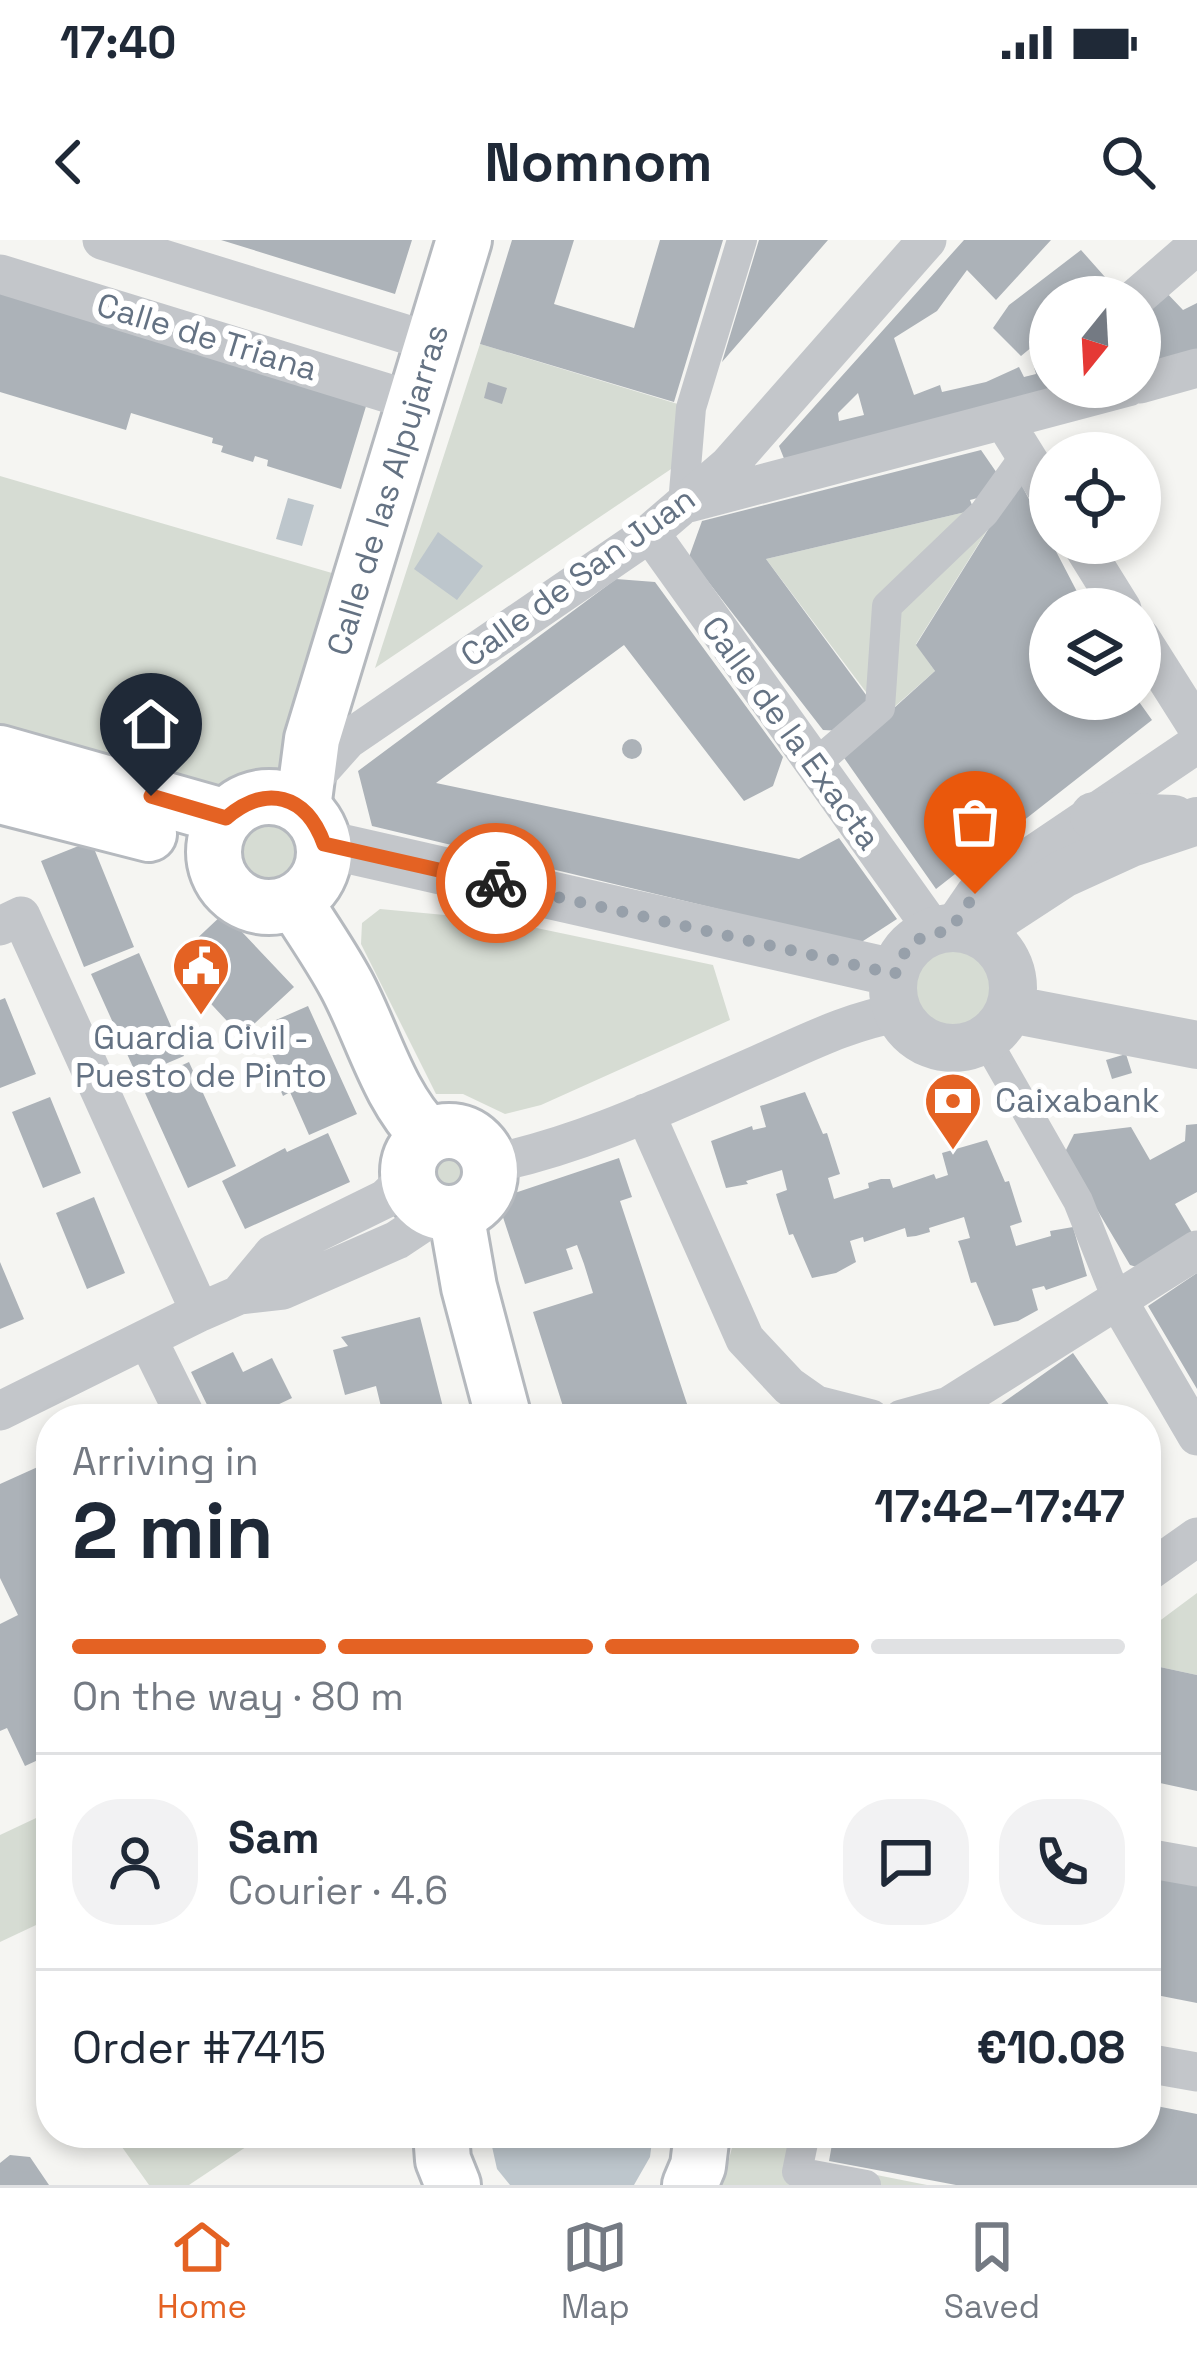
<!DOCTYPE html>
<html lang="en">
<head>
<meta charset="utf-8">
<style>
  :root { --surface:#fff; --page:#f2f2f3; --text:#1f2937; --muted:#747a83; --line:#e0e1e3; --accent:#e46223 }
  body { margin:0; font-family:"Space Grotesk",sans-serif; background:var(--page); color:var(--text); height:100vh; display:flex; flex-direction:column; font-size:45px; white-space:nowrap }
  * { box-sizing:border-box; margin:0 }
  p { font-size:39px; color:var(--muted) }
  .icon { flex:none; width:66px; height:66px; fill:none; stroke:currentColor; stroke-width:2; stroke-linecap:round; stroke-linejoin:round }
  .map { position:relative; flex:1; overflow:hidden }
  .side { position:absolute; left:36px; top:1164px; width:1125px; height:744px; display:flex; flex-direction:column; background:var(--surface); border-radius:48px; box-shadow:0 6px 18px #0003 }
  .side>* { flex:none }
  .needle { width:78px; rotate:198deg }
  .buttons { position:absolute; left:1029px; top:36px; display:grid; gap:24px }
  .buttons a { display:grid; place-items:center; width:132px; height:132px; border-radius:50%; background:var(--surface); box-shadow:0 6px 18px #0003; font-size:60px }
  .pin { position:absolute; display:grid; place-items:center; width:102px; height:102px; color:#fff; margin:-123px -51px; border-radius:50% 50% 50% 0; rotate:-45deg; box-shadow:0 0 12px #0007 }
  .pin .icon { rotate:45deg }
  .courier { position:absolute; display:grid; place-items:center; width:120px; height:120px; margin:-60px; border:9px solid #e46223; border-radius:50%; background:#fff; color:#222; box-shadow:0 3px 15px #0007 }
  .overview em { font-style:normal; font-weight:600 }
  .overview div { display:flex; flex-direction:column-reverse }
  .overview { display:flex; align-items:center; justify-content:space-between; height:204px; padding:0 36px }
  h1 { font-size:78px; font-weight:600; line-height:90px }
  .bar { display:grid; grid-template-columns:repeat(4,1fr); gap:18px 12px; align-content:center; height:144px; padding:0 36px }
  .bar i { height:15px; border-radius:9px; background:var(--line) }
  .bar .active { background:var(--accent) }
  .bar p { grid-column:span 4 }
  .line { display:flex; align-items:center; gap:30px; padding:0 36px; border-top:3px solid var(--line) }
  .line div { flex:1 }
  .round { display:grid; place-items:center; flex:none; width:126px; height:126px; border-radius:48px; background:var(--page) }
  .status { display:flex; justify-content:space-between; align-items:center; height:84px; padding:0 60px; background:var(--surface); direction:ltr }
  .status svg { height:33px; fill:currentColor }
  header { display:flex; justify-content:space-between; align-items:center; height:156px; padding:0 36px; background:var(--surface); font-size:54px; font-weight:600 }
  .dock { display:flex; justify-content:space-around; align-items:center; height:168px; border-top:3px solid var(--line); background:var(--surface); font-size:33px; color:var(--muted) }
  .dock a { display:grid; justify-items:center; gap:6px }
  .dock .active { color:var(--accent) }
  .map>svg:first-child { display:block }
</style>
</head>
<body>
<div class="status"><b>17:40</b><svg viewBox="0 0 49 12"><path d="M0 12V9h3v3zM5 12V6h3v6zM10 12V3h3v9zM15 12V0h3v12zM26 1h20v11H26zM47 4h2v5h-2z"/></svg></div>
<header><svg class="icon" aria-label="back" viewBox="0 0 24 24"><path d="M15 5l-7 7 7 7"/></svg>Nomnom<svg class="icon" aria-label="search" viewBox="0 0 24 24"><circle cx="10" cy="10" r="6"/><path d="M15 15l6 6"/></svg></header>
<div class="map">
<svg width="1197" height="1945" viewBox="0 0 1197 1945">
  <rect width="100%" height="100%" fill="#f5f5f2"/>
  <!-- green -->
  <path fill="#d6dcd3" d="M 480,104 L 691,168 L 689,217 L 375,428 Z
    M 0,236 L 349,338 L 312,499 L 267,557 L 226,577 L 0,495 Z
    M 974,270 L 991,284 L 916,404 L 935,431 L 884,476 L 766,319 Z
    M224 613a44 44 0 1 1 88 0a44 44 0 1 1-88 0Z
    M 380,669 L 499,680 L 713,725 L 730,780 L 541,865 L 505,874 L 463,854 L 436,854 L 361,704 L 362,683 Z
    M913 749a39 39 0 1 1 78 0a39 39 0 1 1-78 0Z
    M428 931a21 21 0 1 1 42 0a21 21 0 1 1-42 0Z
    M 1197,1353 L 1197,1435 L 1146,1424 L 1146,1391 Z
    M 51,1571 L 51,1678 L 0,1702 L 0,1595 Z
    M 112,1893 L 267,1893 L 189,1945 L 149,1945 Z
    M 736,1893 L 816,1893 L 811,1922 L 927,1945 L 722,1945 Z"/>
  <!-- water -->
  <path fill="#bdc6cc" d="M 288,258 L 314,265 L 302,306 L 276,299 Z
    M 438,292 L 483,326 L 457,360 L 414,329 Z
    M 489,1893 L 653,1893 L 650,1917 L 634,1945 L 510,1945 L 497,1929 Z"/>
  <!-- building -->
  <path fill="#acb2b8" fill-rule="evenodd" d="M 221,0 L 412,0 L 395,54 Z
    M 512,0 L 574,0 L 554,64 L 634,88 L 660,0 L 723,0 L 674,162 L 480,104 Z
    M 759,0 L 828,0 L 722,122 Z
    M 964,0 L 1051,0 L 996,60 L 967,30 L 937,71 L 894,98 L 914,155 L 940,145 L 942,152 L 986,142 L 1019,127 L 1024,137 L 1036,134 L 1032,120 L 1050,113 L 1050,150 L 785,221 L 779,206 ZM 858,153 L 864,175 L 839,181 L 838,173 Z
    M 1081,10 L 1121,55 L 1050,57 L 1050,92 L 1021,116 L 993,88 L 1009,65 Z
    M 1163,49 L 1183,70 L 1197,63 L 1197,113 L 1149,126 L 1140,107 L 1140,70 Z
    M 0,52 L 367,163 L 341,249 L 267,226 L 268,220 L 255,216 L 253,222 L 221,212 L 223,206 L 212,203 L 213,198 L 131,173 L 126,190 L 0,152 Z
    M 488,142 L 507,148 L 502,164 L 484,158 Z
    M 981,210 L 1001,239 L 993,254 L 970,260 L 974,270 L 766,319 L 875,467 L 842,491 L 823,490 L 689,317 L 702,281 Z
    M 1019,240 L 1086,369 L 1050,369 L 1050,459 L 1137,459 L 1152,480 L 936,649 L 842,515 L 935,431 L 916,405 Z
    M 616,339 L 655,342 L 783,517 L 773,546 L 744,561 L 624,405 L 436,543 L 799,619 L 839,598 L 897,679 L 860,703 L 372,586 L 358,531 Z
    M622 509a10 10 0 1 1 20 0a10 10 0 1 1-20 0Z
    M 91,601 L 134,707 L 84,727 L 41,621 Z
    M 224,673 L 294,747 L 241,796 L 172,722 Z
    M 139,713 L 184,816 L 137,836 L 91,734 Z
    M 5,758 L 36,834 L 0,848 L 0,760 Z
    M 308,766 L 357,874 L 309,895 L 290,852 L 283,856 L 274,835 L 280,832 L 264,796 L 280,788 L 276,780 Z
    M 1126,814 L 1132,833 L 1112,839 L 1106,820 Z
    M 189,822 L 236,926 L 188,948 L 141,844 Z
    M 805,852 L 823,894 L 827,893 L 840,934 L 828,938 L 834,959 L 869,948 L 868,943 L 881,939 L 890,939 L 893,948 L 934,934 L 936,939 L 948,935 L 942,913 L 987,900 L 1005,942 L 1009,941 L 1022,982 L 1010,986 L 1016,1006 L 1051,996 L 1050,991 L 1073,987 L 1087,1036 L 1046,1050 L 1044,1046 L 1032,1049 L 1038,1070 L 1018,1081 L 994,1086 L 976,1042 L 971,1043 L 961,1009 L 958,1001 L 970,998 L 964,977 L 929,988 L 930,992 L 916,996 L 907,997 L 905,988 L 864,1002 L 863,997 L 850,1001 L 856,1022 L 836,1033 L 812,1038 L 793,994 L 789,995 L 778,961 L 776,954 L 787,950 L 782,930 L 746,941 L 748,944 L 726,948 L 711,901 L 752,886 L 753,890 L 766,887 L 760,866 Z
    M 50,857 L 81,933 L 43,948 L 12,872 Z
    M 1197,884 L 1197,952 L 1175,964 L 1194,996 L 1143,1029 L 1130,1025 L 1064,914 L 1074,894 L 1131,887 L 1150,920 L 1185,901 L 1186,885 Z
    M 328,893 L 350,942 L 245,989 L 222,941 L 285,908 L 287,912 Z
    M 619,918 L 632,957 L 620,961 L 692,1179 L 567,1179 L 533,1072 L 593,1053 L 584,1024 L 577,1005 L 566,1009 L 573,1029 L 525,1044 L 497,959 Z
    M 94,957 L 125,1033 L 87,1049 L 56,973 Z
    M 0,1022 L 24,1079 L 0,1089 Z
    M 1197,1033 L 1197,1149 L 1148,1066 Z
    M 420,1077 L 446,1179 L 384,1179 L 376,1146 L 345,1155 L 333,1110 L 348,1106 L 341,1097 Z
    M 233,1112 L 243,1132 L 272,1118 L 292,1158 L 258,1174 L 254,1168 L 231,1179 L 214,1179 L 191,1132 Z
    M 1073,1113 L 1119,1179 L 980,1179 Z
    M 51,1221 L 51,1393 L 37,1399 L 51,1430 L 51,1436 L 43,1440 L 51,1457 L 51,1514 L 25,1526 L 7,1488 L 0,1491 L 0,1384 L 18,1375 L 0,1338 L 0,1244 Z
    M 1146,1424 L 1197,1435 L 1197,1551 L 1146,1540 Z
    M 1146,1632 L 1197,1643 L 1197,1763 L 1146,1753 Z
    M 1146,1864 L 1197,1874 L 1197,1945 L 956,1945 L 829,1921 L 834,1893 L 1146,1893 Z
    M 10,1915 L 30,1917 L 49,1945 L 0,1945 L 0,1923 Z"/>
  <g fill="none" stroke-linecap="round" stroke-linejoin="round">
    <defs>
      <g id="secondary">
        <path d="M 0,513 L 226,577"/>
        <path d="M 0,556 L 149,594"/>
        <circle cx="269" cy="612" r="55"/>
        <path id="s1" d="M 303,568 L 312,499 L 464,0"/>
        <path d="M 295,662 C 312,689 331,716 346,744 C 373,794 387,855 428,896"/>
        <circle cx="449" cy="932" r="41"/>
        <path d="M 456,973 L 469,1047 L 504,1179"/>
        <path d="M 441,1893 L 443,1920 L 453,1945"/>
        <path d="M 690,1945 L 698,1926 L 702,1893"/>
      </g>
    </defs>
    <!-- secondary casing -->
    <use href="#secondary" stroke="#b5b9be" stroke-width="60"/>
    <!-- pedestrian -->
    <path stroke="#c3c6ca" stroke-width="30" d="M 683,264 L 691,168 L 742,0
      M 813,526 L 880,468 L 887,366 L 984,273 L 1025,216
      M 985,798 L 1078,961 L 1117,1059
      M 805,1893 L 797,1932 L 866,1945"/>
    <!-- minor -->
    <path stroke="#c3c6ca" stroke-width="39" d="M 102,0 L 431,102
      M 0,34 L 413,161
      M 1137,57 L 1197,5
      M 1140,144 L 1197,128
      M 1004,181 L 1050,255
      M 689,263 L 1128,147
      M 650,293 L 934,691
      M 1081,303 L 1122,369
      M 1140,397 L 1197,487
      M 307,545 L 347,500 L 650,293 L 729,225 L 927,0
      M 0,686 L 21,676 L 200,1072
      M 951,689 L 975,654 L 1197,504
      M 645,873 L 745,1099 L 789,1146 L 816,1165 L 871,1179
      M 490,924 C 584,905 672,862 759,824 C 805,804 849,781 898,773
      M 239,1055 L 273,1014 L 385,959 L 407,938
      M 1117,1059 L 1197,1196
      M 148,1100 L 187,1179
      M 0,1171 L 200,1072 L 239,1055 L 283,1050 L 397,1000 L 439,972
      M 902,1179 L 949,1166 L 1197,1010
      M 1146,1333 L 1197,1297
      M 1146,1618 L 1197,1627
      M 1146,1823 L 1197,1832"/>
    <!-- tertiary -->
    <path stroke="#c3c6ca" stroke-width="48" d="M 1094,576 L 1174,579
      M 324,604 L 895,733
      M893 748a60 60 0 1 1 120 0a60 60 0 1 1-120 0Z
      M 974,692 L 1063,634 L 1131,603 L 1197,581
      M 1010,769 L 1197,805"/>
    <!-- secondary -->
    <use href="#secondary" stroke="#fff" stroke-width="54"/>
  </g>
  <g fill="none" stroke-linecap="round" stroke-linejoin="round">
    <!-- done -->
    <path stroke="#97a0aa" stroke-width="12" stroke-dasharray="0 21.6" d="M 496,643 L 895,734 L 903,715 L 916,700 L 951,689 L 975,654"/>
    <!-- route -->
    <path stroke="#e46223" stroke-width="15" d="M 151,556 L 226,578 C 266,544 306,554 324,604 L 496,643"/>
  </g>
  <!-- icons -->
  <defs>
    <symbol id="civic-pin" viewBox="-11 -11 22 30"><path d="M0 17L-7.5 6A9.5 9.5 0 1 1 7.5 6Z" fill="#e46223" stroke="#fff"/><path d="M-.6-6.5H3V-4.5H.6V-3L4-1V1h2V6H-6V1h2V-1L-.6-3ZM-1.2 2.5V6h2.4V2.5Z" fill="#fff"/></symbol>
    <symbol id="bank-pin" viewBox="-11 -11 22 30"><path d="M0 17L-7.5 6A9.5 9.5 0 1 1 7.5 6Z" fill="#e46223" stroke="#fff"/><path d="M-6-4H6V4H-6ZM0-2.3a2.3 2.3 0 1 0 0 4.6a2.3 2.3 0 1 0 0-4.6Z" fill="#fff"/></symbol>
  </defs>
  <g fill-rule="evenodd">
    <use href="#civic-pin" x="168" y="693" width="66" height="90"/>
    <use href="#bank-pin" x="920" y="828" width="66" height="90"/>
  </g>
  <g text-anchor="middle" dominant-baseline="central" stroke-width="12" stroke-linejoin="round" paint-order="stroke">
    <!-- street labels -->
    <g font-size="33" fill="#647283" stroke="#fff">
      <text transform="translate(207 97) rotate(17)">Calle de Triana</text>
      <text stroke="none"><textPath href="#s1" startOffset="330">Calle de las Alpujarras</textPath></text>
      <text transform="translate(578 337) rotate(-36)">Calle de San Juan</text>
      <text transform="translate(791 493) rotate(54)">Calle de la Exacta</text>
    </g>
    <!-- poi labels -->
    <g font-size="33" fill="#647283" stroke="#fff">
      <text x="201" y="798">Guardia Civil -<tspan x="201" dy="38">Puesto de Pinto</tspan></text>
      <text x="995" y="861" text-anchor="start">Caixabank</text>
    </g>
  </g>
</svg>
<div class="buttons">
<a><svg class="needle" viewBox="-14 -14 28 28"><path d="M0-13l5 13h-10z" fill="#e53935"/><path d="M0 13l5-13h-10z" fill="#747a83"/></svg></a>
<a><svg class="icon" aria-label="locate" viewBox="0 0 24 24"><circle cx="12" cy="12" r="6"/><path d="M12 2v4M12 18v4M2 12h4M18 12h4"/></svg></a>
<a><svg class="icon" aria-label="layers" viewBox="0 0 24 24"><path d="M12 4l9 5-9 5-9-5zM3 14l9 5 9-5"/></svg></a>
</div>
<div class="pin" style="left:975px;top:654px;background:#ea580c"><svg class="icon" aria-label="bag" viewBox="0 0 24 24"><path d="M5 8h14l-1 12H6zM9 8a3 3 0 0 1 6 0"/></svg></div>
<div class="pin" style="left:151px;top:556px;background:#1f2937"><svg class="icon" aria-label="home" viewBox="0 0 24 24"><path d="M3 11l9-7 9 7M6 9v11h12V9"/></svg></div>
<div class="courier" style="left:496px;top:643px"><svg class="icon" aria-label="bike" viewBox="0 0 24 24"><circle cx="6" cy="16" r="4"/><circle cx="18" cy="16" r="4"/><path d="M6 16l4-8h5l3 8M10 8l3 8H6M13 5h3"/></svg></div>
<section class="side">
<div class="overview"><div><h1>2 min</h1><p>Arriving in</p></div><em>17:42–17:47</em></div>
<div class="bar"><i class="active"></i><i class="active"></i><i class="active"></i><i></i><p>On the way · 80 m</p></div>
<div class="line" style="height:216px"><a class="round"><svg class="icon" aria-label="person" viewBox="0 0 24 24"><circle cx="12" cy="8" r="4"/><path d="M4 21q1-7 8-7t8 7"/></svg></a><div><b>Sam</b><p>Courier · 4.6</p></div><a class="round"><svg class="icon" aria-label="chat" viewBox="0 0 24 24"><path d="M4 5h16v11H9l-5 4z"/></svg></a><a class="round"><svg class="icon" aria-label="phone" viewBox="0 0 24 24"><path d="M5 4h4l2 5-3 2q2 4 5 5l2-3 5 2v4C11 20 4 13 5 4z"/></svg></a></div>
<div class="line" style="height:156px"><div>Order #7415</div><b>€10.08</b></div>
</section>
</div>
<nav class="dock">
<a class="active"><svg class="icon" aria-label="home" viewBox="0 0 24 24"><path d="M3 11l9-7 9 7M6 9v11h12V9"/></svg>Home</a>
<a><svg class="icon" aria-label="map" viewBox="0 0 24 24"><path d="M3 6l6-2 6 2 6-2v14l-6 2-6-2-6 2zM9 4v14M15 6v14"/></svg>Map</a>
<a><svg class="icon" aria-label="saved" viewBox="0 0 24 24"><path d="M7 4h10v16l-5-4-5 4z"/></svg>Saved</a>
</nav>
</body>
</html>
